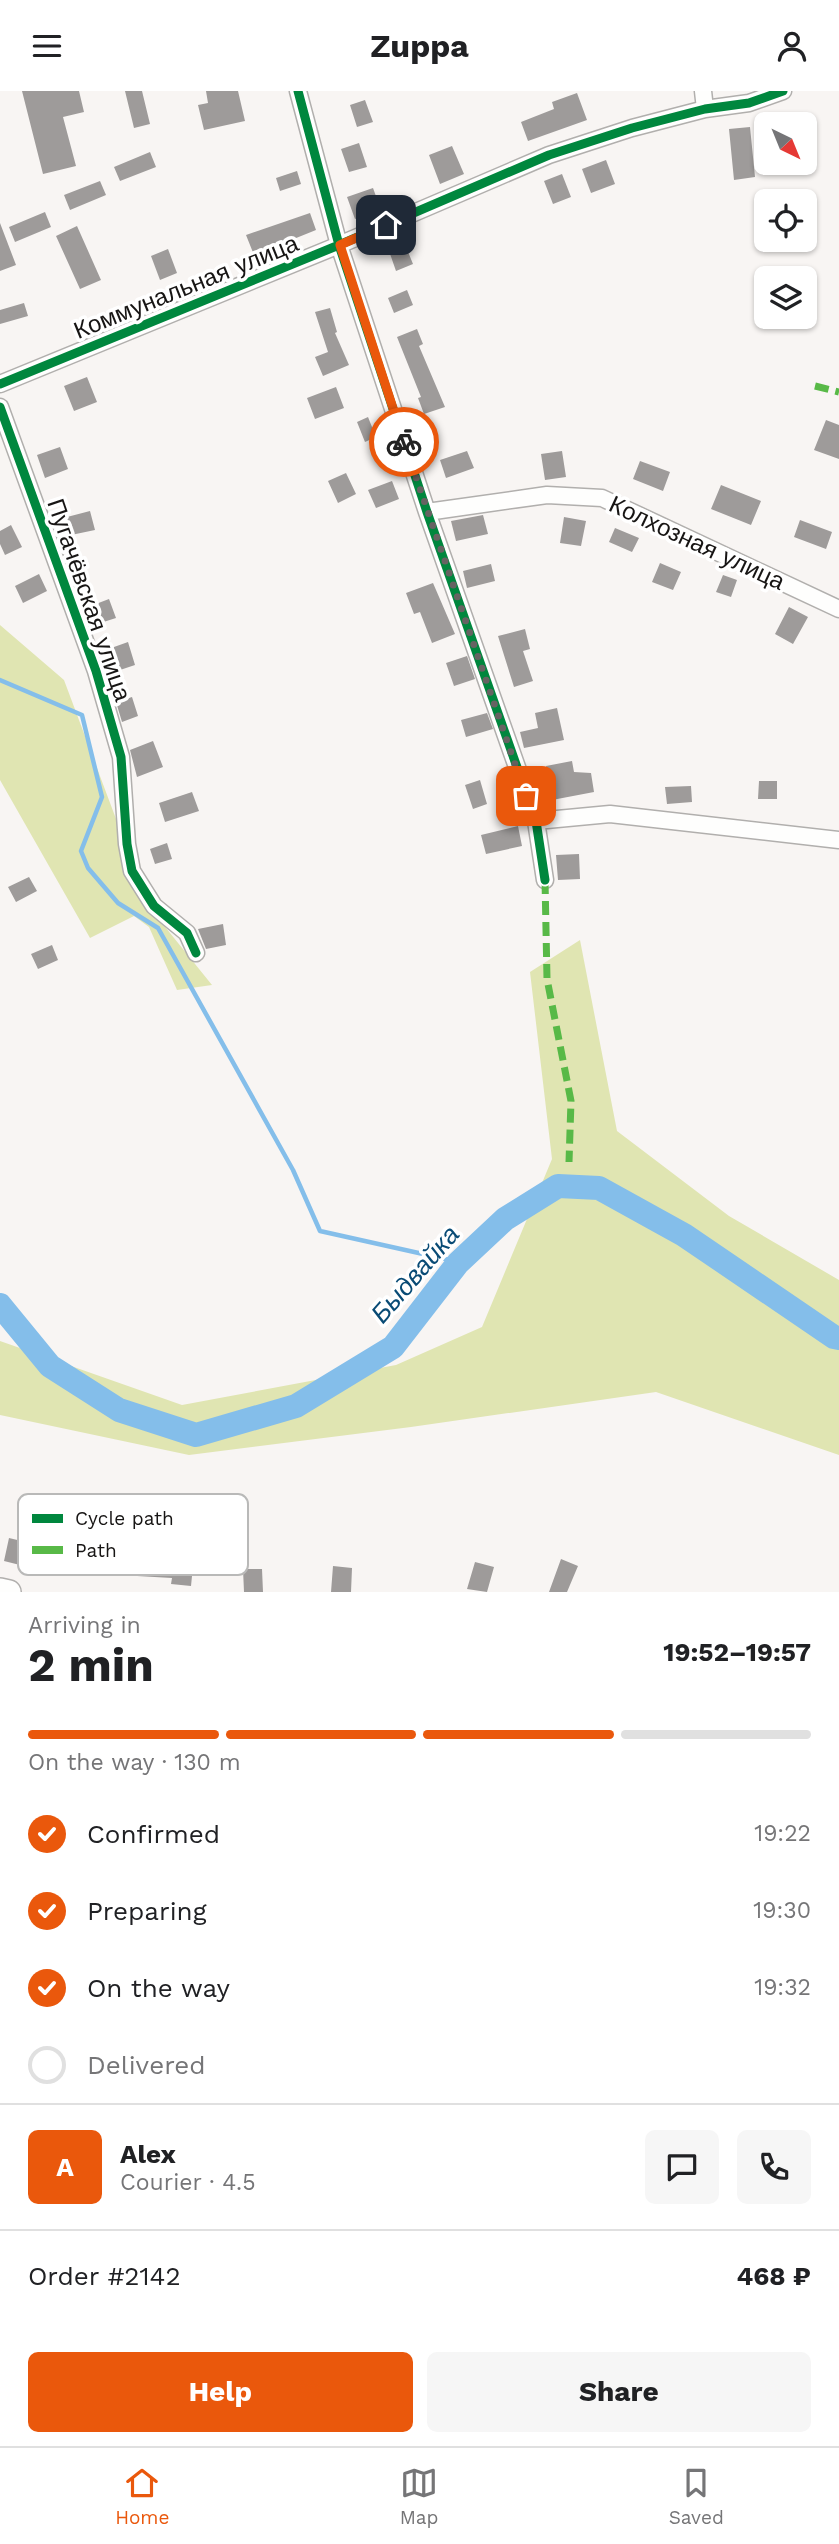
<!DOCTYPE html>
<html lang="en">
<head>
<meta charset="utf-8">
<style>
  :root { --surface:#fff; --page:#f6f6f6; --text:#202124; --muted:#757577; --line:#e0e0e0; --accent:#ea580c }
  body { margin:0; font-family:"Work Sans",sans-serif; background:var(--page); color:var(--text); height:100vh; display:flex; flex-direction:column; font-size:26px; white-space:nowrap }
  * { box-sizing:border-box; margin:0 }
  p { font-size:23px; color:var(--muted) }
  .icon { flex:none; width:38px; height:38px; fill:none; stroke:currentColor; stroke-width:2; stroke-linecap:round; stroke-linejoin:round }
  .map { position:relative; height:1501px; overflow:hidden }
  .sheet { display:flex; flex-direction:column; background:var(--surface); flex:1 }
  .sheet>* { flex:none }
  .needle { width:46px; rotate:137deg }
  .buttons { position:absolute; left:754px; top:21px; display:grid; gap:14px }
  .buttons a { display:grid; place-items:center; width:63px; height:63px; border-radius:10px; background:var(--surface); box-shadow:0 2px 5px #0004; font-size:35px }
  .pin { position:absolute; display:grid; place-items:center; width:60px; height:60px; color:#fff; margin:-30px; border-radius:14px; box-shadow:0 4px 10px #0006 }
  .courier { position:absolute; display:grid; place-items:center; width:70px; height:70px; margin:-35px; border:5px solid #ea580c; border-radius:50%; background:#fff; color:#222; box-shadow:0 2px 9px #0007 }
  .head em { font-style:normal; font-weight:700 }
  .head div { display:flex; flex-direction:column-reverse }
  .head { display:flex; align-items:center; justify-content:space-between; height:119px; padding:0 28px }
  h1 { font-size:46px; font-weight:700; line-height:52px }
  .bar { display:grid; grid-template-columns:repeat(4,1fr); gap:10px 7px; align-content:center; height:84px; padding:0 28px }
  .bar i { height:9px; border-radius:5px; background:var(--line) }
  .bar .current { background:var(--accent) }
  .bar p { grid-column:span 4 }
  .line { display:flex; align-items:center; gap:18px; padding:0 28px; border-top:2px solid var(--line) }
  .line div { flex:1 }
  .round { display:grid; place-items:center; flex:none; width:74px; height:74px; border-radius:10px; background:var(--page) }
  ol { padding:0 28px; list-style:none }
  li { display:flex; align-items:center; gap:21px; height:77px }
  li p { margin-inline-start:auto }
  li .icon { padding:7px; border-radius:50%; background:var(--accent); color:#fff; stroke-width:4 }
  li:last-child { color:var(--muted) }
  li i { width:38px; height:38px; border:4px solid var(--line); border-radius:50% }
  .action { display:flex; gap:14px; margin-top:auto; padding:14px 28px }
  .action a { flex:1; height:80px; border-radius:10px; background:var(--accent); color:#fff; font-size:28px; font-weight:700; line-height:80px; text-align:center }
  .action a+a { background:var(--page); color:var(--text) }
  header { display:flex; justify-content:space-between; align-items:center; height:91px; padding:0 28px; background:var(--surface); font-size:32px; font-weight:700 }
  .tab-bar { display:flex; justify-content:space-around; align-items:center; height:98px; border-top:2px solid var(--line); background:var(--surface); font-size:19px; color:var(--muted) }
  .tab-bar a { display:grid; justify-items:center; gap:4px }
  .tab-bar .current { color:var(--accent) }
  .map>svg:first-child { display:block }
</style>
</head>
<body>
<header><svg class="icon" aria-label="menu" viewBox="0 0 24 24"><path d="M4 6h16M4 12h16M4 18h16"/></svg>Zuppa<svg class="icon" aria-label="person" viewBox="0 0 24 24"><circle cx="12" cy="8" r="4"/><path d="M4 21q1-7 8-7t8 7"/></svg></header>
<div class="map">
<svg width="839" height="1501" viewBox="0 0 839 1501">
  <rect width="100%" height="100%" fill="#f8f5f3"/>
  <!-- green -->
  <path fill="#e0e5b2" d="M 0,534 L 64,589 L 149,816 L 212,894 L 177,899 L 149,836 L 134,825 L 90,847 L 0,689 Z
    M 580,849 L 617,1040 L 729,1125 L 839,1189 L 839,1364 L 656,1301 L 411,1336 L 189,1364 L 0,1324 L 0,1250 L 182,1314 L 396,1274 L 482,1236 L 552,1068 L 530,881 Z"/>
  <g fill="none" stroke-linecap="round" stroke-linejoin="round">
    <!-- stream -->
    <path stroke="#84beea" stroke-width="4.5" d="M 0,589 L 82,624 L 102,706 L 81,760 L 88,777 L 118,812 L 158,837 L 293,1079 L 320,1140 L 459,1171
      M 834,1246 L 839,1249"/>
    <!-- river -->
    <path stroke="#84beea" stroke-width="24" d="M 0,1214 L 50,1275 L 119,1319 L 196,1344 L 296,1315 L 393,1256 L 458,1172 L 505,1128 L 558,1095 L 599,1097 L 684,1144 L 834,1246 L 839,1247"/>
  </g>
  <!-- building -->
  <path fill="#9e9b9a" d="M 22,0 L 79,0 L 84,21 L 63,26 L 76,75 L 43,83 Z
    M 125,0 L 142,0 L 150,33 L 134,37 Z
    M 206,0 L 238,0 L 245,30 L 204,39 L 198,14 L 208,12 Z
    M 577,2 L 587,29 L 528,50 L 521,31 L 554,18 L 552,11 Z
    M 365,9 L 373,31 L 357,36 L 350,14 Z
    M 750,36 L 755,86 L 734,89 L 729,38 Z
    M 359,52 L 367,76 L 349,81 L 341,58 Z
    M 452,55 L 464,83 L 440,93 L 429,64 Z
    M 150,61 L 156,76 L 120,90 L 114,76 Z
    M 606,69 L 615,93 L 591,102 L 582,78 Z
    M 297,80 L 301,93 L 280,100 L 276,87 Z
    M 562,83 L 571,106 L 553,113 L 544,90 Z
    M 100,90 L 106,104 L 70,119 L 64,104 Z
    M 373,97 L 381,119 L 355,128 L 347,106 Z
    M 45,121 L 51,136 L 15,151 L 9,136 Z
    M 310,122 L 316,139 L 254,164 L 246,144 Z
    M 0,132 L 16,174 L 0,180 Z
    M 77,135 L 101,189 L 80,198 L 56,145 Z
    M 404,151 L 413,173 L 396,180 L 388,157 Z
    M 168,158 L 177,182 L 160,189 L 151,165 Z
    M 407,199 L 413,214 L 394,222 L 388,207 Z
    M 24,212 L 28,225 L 0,233 L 0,219 Z
    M 330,217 L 337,241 L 335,242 L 349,274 L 323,285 L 315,266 L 328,261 L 315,221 Z
    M 417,238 L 423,253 L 419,255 L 445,316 L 424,323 L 418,307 L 421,306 L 397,246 Z
    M 87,286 L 97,311 L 74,320 L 64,295 Z
    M 336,296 L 344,317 L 315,328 L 307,307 Z
    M 368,326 L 376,346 L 365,351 L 357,331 Z
    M 826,329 L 839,334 L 839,368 L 814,359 Z
    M 60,356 L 68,378 L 45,387 L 37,364 Z
    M 467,360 L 474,377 L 446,387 L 440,369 Z
    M 562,360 L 566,386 L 545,389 L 541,363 Z
    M 640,370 L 670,381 L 663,400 L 633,388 Z
    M 346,382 L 356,403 L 338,412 L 328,390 Z
    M 392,390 L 399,408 L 376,417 L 368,399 Z
    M 721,394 L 761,410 L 751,434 L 711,418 Z
    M 90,420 L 95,439 L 71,444 L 67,426 Z
    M 483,424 L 488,443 L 456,450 L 451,430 Z
    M 564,426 L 586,430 L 581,455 L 560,452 Z
    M 800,429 L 832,441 L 826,458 L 794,446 Z
    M 11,434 L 22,456 L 5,464 L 0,453 L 0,440 Z
    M 615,437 L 639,447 L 632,461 L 609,451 Z
    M 660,472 L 681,481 L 673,499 L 652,491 Z
    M 491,473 L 495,490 L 467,497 L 463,480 Z
    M 39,483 L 47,500 L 23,512 L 15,495 Z
    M 723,484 L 737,489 L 731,506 L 716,501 Z
    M 433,492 L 455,543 L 432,552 L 420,521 L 414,523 L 406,502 Z
    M 109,508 L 116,527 L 94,534 L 88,516 Z
    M 789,516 L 808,526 L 793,553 L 775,543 Z
    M 525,538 L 530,558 L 523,560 L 533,590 L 514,596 L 498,545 Z
    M 128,551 L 135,574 L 108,583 L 100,561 Z
    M 467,565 L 475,588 L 454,595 L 446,572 Z
    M 132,606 L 138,625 L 122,631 L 116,611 Z
    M 557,617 L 564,649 L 524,657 L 520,641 L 538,637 L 535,622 Z
    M 487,622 L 493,638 L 466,646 L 461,629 Z
    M 153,650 L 163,676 L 137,686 L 130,659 Z
    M 572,670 L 574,681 L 591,682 L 594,701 L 552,709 L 546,675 Z
    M 480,689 L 487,713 L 473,718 L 465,694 Z
    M 759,690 L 777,690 L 777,708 L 758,708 Z
    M 691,695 L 692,711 L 667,713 L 665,696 Z
    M 192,701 L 199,720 L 165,731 L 159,712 Z
    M 518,735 L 522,755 L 486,763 L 481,744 Z
    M 167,752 L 172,768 L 155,773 L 150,758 Z
    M 579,763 L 580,788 L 558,789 L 556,764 Z
    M 29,786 L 37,800 L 16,811 L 8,796 Z
    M 223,833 L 226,854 L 206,858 L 198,838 Z
    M 52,854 L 58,869 L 38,878 L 31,863 Z
    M 9,1447 L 34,1453 L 28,1476 L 4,1470 Z
    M 138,1462 L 164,1463 L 163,1472 L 193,1475 L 191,1495 L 171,1493 L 172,1487 L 137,1485 Z
    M 561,1468 L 578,1475 L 567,1501 L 549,1501 Z
    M 475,1471 L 494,1476 L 487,1501 L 467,1498 Z
    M 333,1475 L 352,1477 L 351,1501 L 331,1501 Z
    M 243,1478 L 262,1478 L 263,1501 L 244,1501 Z"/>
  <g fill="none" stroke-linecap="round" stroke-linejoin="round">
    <defs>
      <path id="street" d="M 298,0 L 339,154 L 427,421 L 536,730 L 545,789
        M 703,0 L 705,18
        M 0,293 L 339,154 L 549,64 L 632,37 L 705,18 L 749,12 L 783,0
        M 0,316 L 96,580 L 121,666 L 127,753 L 132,780 L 154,815 L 187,842 L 196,862
        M 427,421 L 547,404 L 602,407 L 839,518
        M 536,730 L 610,723 L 839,749"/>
      <path id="secondary" d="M 0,1499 L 9,1501"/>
    </defs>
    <!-- street casing -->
    <use href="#street" stroke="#b1afad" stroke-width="19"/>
    <!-- secondary casing -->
    <use href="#secondary" stroke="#b1afad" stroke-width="26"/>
    <!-- street -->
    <use href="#street" stroke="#fefefd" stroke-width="16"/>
    <!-- secondary -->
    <use href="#secondary" stroke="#fefefd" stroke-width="23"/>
    <!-- quiet -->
    <path stroke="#58b947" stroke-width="7" stroke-dasharray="14 7" stroke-linecap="butt" d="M 815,295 L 839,301
      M 545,789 L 547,888 L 571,1010 L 569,1071"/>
    <defs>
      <path id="cycleway" d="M 298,0 L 339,154 L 427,421 L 536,730 L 545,789
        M 0,293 L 339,154 L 549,64 L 632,37 L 705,18 L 749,12 L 783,0
        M 0,316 L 96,580 L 121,666 L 127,753 L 132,780 L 154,815 L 187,842 L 196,862"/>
    </defs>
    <!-- cycleway casing -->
    <use href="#cycleway" stroke="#fff" stroke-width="13"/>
    <!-- cycleway -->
    <use href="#cycleway" stroke="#00873e" stroke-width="9"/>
  </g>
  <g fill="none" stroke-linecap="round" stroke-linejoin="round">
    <!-- done -->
    <path stroke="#666362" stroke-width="7" stroke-dasharray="0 12.6" d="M 404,351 L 526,705"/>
    <!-- route -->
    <path stroke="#ea580c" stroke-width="9" d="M 386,134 L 340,154 L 404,351"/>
  </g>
  <g text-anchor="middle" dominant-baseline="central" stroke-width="7" stroke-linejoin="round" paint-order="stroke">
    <!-- street labels -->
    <g font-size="24" fill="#171514" stroke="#fff">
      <text transform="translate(186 196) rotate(-22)">Коммунальная улица</text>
      <text transform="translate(697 452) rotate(25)">Колхозная улица</text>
      <text transform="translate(89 509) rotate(71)">Пугачёвская улица</text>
    </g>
    <!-- water labels -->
    <g font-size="26" font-style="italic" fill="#094b75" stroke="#fff">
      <text transform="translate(415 1183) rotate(-49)">Быдвайка</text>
    </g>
  </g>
  <!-- legend -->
  <rect x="18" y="1403" width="230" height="81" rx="10" fill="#fff" stroke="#b9b9b8" stroke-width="2"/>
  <rect x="32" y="1423" width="31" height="9" fill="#00873e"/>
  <rect x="32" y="1455" width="31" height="8" fill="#58b947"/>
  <g font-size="19" fill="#171514">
    <text x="75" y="1434">Cycle path</text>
    <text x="75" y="1466">Path</text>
  </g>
</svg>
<div class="buttons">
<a><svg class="needle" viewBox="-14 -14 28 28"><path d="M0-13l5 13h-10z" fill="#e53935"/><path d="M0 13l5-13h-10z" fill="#757577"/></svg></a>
<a><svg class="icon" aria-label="locate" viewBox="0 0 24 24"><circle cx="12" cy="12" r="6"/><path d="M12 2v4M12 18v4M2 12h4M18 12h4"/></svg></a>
<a><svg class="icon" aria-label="layers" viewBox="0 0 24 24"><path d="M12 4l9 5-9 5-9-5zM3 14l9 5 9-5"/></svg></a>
</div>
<div class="pin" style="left:526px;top:705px;background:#ea580c"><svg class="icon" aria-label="bag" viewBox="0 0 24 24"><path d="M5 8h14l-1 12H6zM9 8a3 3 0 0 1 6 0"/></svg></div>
<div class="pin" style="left:386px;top:134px;background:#1f2937"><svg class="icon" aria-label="home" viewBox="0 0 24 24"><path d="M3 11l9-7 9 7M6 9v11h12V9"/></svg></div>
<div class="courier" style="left:404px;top:351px"><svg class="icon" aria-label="bike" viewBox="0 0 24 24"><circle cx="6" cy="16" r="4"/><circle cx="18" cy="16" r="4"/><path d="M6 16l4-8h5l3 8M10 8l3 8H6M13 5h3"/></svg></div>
</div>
<section class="sheet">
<div class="head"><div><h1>2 min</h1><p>Arriving in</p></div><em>19:52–19:57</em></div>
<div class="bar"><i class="current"></i><i class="current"></i><i class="current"></i><i></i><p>On the way · 130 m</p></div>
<ol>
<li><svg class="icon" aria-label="check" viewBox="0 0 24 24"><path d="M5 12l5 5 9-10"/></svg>Confirmed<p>19:22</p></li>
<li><svg class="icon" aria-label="check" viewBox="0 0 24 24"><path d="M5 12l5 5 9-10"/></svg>Preparing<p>19:30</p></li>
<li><svg class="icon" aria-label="check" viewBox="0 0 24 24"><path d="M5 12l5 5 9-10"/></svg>On the way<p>19:32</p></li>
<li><i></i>Delivered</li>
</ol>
<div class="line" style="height:126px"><b class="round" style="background:var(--accent);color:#fff">A</b><div><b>Alex</b><p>Courier · 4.5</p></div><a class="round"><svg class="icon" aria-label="chat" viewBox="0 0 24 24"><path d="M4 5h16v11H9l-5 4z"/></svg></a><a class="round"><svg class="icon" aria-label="phone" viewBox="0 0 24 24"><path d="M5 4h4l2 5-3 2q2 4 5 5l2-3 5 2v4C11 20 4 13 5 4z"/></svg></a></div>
<div class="line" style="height:91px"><div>Order #2142</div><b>468 ₽</b></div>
<div class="action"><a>Help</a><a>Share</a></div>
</section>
<nav class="tab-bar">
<a class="current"><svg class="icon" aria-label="home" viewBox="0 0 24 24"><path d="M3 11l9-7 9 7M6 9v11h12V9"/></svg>Home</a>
<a><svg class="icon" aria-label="map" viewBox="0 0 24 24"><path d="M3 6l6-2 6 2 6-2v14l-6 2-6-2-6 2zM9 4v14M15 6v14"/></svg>Map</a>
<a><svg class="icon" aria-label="saved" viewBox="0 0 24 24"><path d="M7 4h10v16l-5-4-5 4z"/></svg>Saved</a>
</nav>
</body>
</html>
